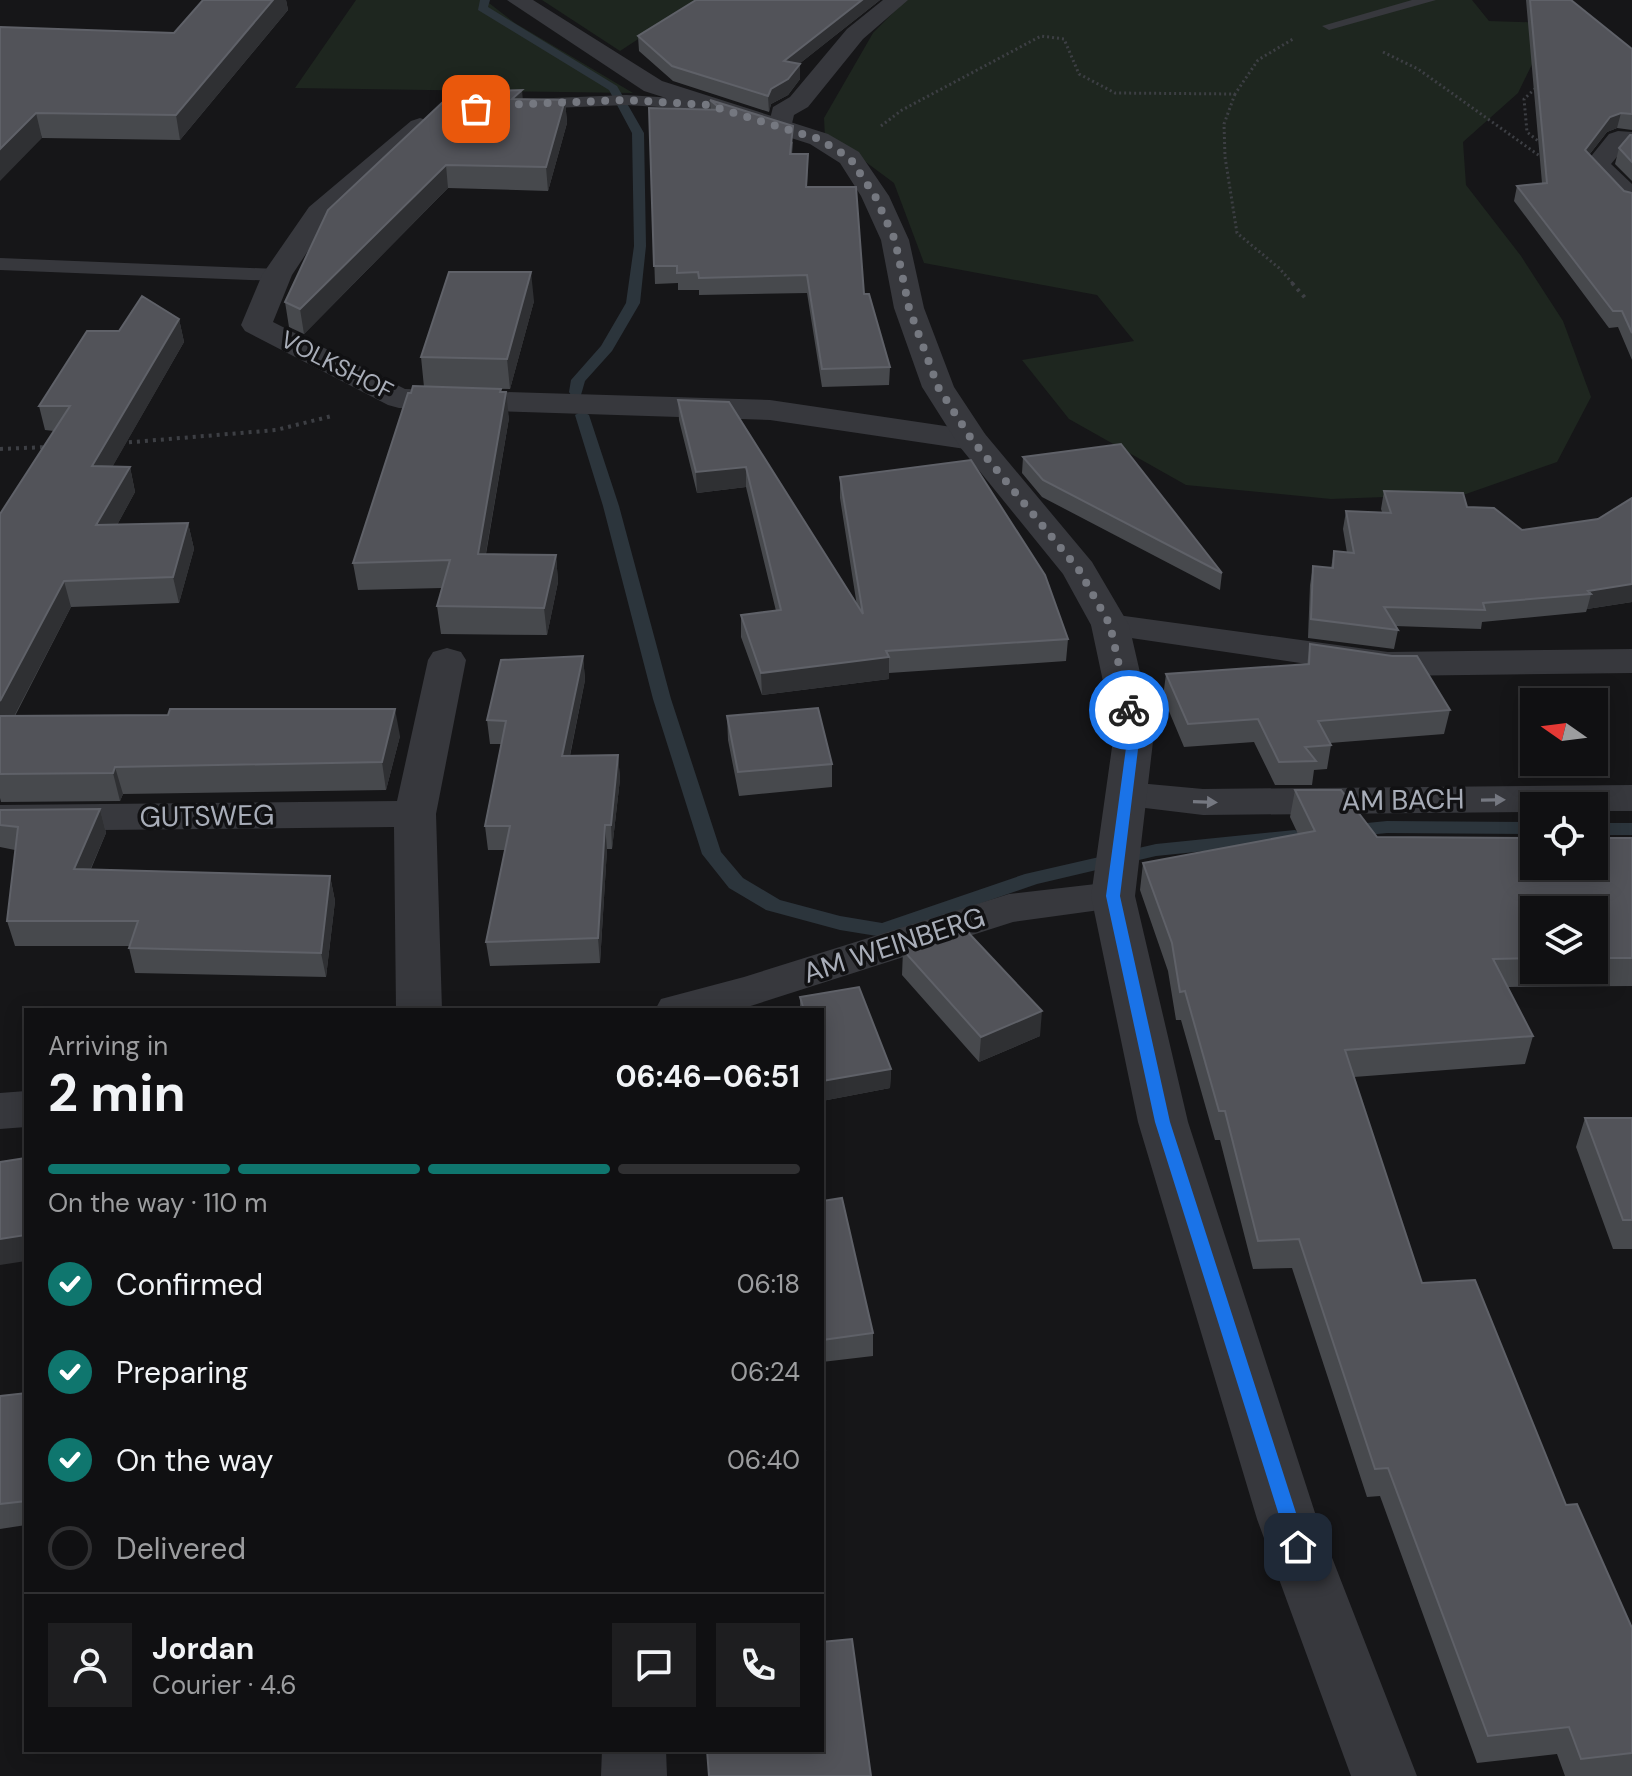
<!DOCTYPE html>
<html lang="en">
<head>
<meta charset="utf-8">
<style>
  :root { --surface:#101012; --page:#1e1e20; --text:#f1f3f6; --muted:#9c9d9f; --line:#303032; --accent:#0f766e }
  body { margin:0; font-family:"DM Sans",sans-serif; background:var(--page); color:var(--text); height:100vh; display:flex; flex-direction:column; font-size:30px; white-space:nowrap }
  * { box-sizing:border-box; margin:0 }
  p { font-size:26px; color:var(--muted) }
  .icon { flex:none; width:44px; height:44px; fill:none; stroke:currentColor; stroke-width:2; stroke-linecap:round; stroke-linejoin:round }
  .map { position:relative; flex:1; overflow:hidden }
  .details { position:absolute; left:24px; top:1008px; width:800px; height:744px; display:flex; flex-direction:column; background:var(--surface); border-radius:0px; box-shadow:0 4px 20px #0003,0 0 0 2px var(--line) }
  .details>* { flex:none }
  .needle { width:52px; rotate:284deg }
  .buttons { position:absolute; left:1520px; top:688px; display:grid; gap:16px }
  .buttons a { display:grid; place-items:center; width:88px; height:88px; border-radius:0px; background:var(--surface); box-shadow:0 4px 20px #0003,0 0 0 2px var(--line); font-size:40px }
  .pin { position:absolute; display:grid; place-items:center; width:68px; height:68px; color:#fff; margin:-34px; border-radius:16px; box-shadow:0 4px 12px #0006 }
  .courier { position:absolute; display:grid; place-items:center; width:80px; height:80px; margin:-40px; border:6px solid #1a73e8; border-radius:50%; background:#fff; color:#222; box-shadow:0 2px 10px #0007 }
  .headline em { font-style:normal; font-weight:700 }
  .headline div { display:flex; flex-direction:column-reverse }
  .headline { display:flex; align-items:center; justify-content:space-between; height:136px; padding:0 24px }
  h1 { font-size:52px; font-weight:700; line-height:60px }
  .bar { display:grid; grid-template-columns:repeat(4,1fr); gap:12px 8px; align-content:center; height:96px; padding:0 24px }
  .bar i { height:10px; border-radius:6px; background:var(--line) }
  .bar .active { background:var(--accent) }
  .bar p { grid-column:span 4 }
  .line { display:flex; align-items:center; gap:20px; padding:0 24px; border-top:2px solid var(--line) }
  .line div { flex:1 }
  .round { display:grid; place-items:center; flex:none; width:84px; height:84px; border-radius:0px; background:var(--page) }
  ol { padding:0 24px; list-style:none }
  li { display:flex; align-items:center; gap:24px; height:88px }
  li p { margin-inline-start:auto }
  li .icon { padding:8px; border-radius:50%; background:var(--accent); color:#fff; stroke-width:4 }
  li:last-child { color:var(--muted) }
  li i { width:44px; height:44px; border:4px solid var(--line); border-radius:50% }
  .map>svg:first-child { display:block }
</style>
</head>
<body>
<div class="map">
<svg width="1632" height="1776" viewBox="0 0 1632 1776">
  <rect width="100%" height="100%" fill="#161618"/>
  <!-- green -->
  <path fill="#1e261f" d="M 356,0 L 485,0 L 515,23 L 633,93 L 295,88 Z
    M 542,0 L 698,0 L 620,51 Z
    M 906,0 L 1472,0 L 1489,21 L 1552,23 L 1518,93 L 1463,142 L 1466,185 L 1521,256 L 1563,321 L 1591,397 L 1557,462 L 1466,494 L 1331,499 L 1186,485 L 1069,419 L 1022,360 L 1134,341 L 1097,295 L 924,263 L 894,183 L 859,157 L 825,138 L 824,118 L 873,33 Z"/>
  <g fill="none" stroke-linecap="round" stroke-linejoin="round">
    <!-- stream -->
    <path fill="#2c353c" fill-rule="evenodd" d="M 480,0 L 490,0 L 488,7 L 617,86 L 644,133 L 646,246 L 640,303 L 612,351 L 585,381 L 581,395 L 571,395 L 569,392 L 571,380 L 601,346 L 626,303 L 634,246 L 632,133 L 609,90 L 478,10 Z
      M 582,411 L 589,415 L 619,506 L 671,699 L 721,852 L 743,878 L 780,900 L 840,916 L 882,923 L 1025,874 L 1156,844 L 1295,830 L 1305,836 L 1295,842 L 1156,856 L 1037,884 L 883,937 L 840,930 L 766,910 L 729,888 L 702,854 L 653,699 L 603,506 L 575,415 Z
      M 1387,821 L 1534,822 L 1534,834 L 1387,833 L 1347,837 L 1337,831 L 1347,825 Z
      M 1594,823 L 1632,823 L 1632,835 L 1594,835 Z"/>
    <!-- path-far1 -->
    <path stroke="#3d3f44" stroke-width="3" stroke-dasharray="2 3" stroke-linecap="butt" d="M 1383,52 L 1418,69 L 1544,159
      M 1539,85 L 1524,99 L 1527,132 L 1543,145
      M 1235,94 L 1224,124 L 1225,157 L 1237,233 L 1279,268 L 1294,285
      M 881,126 L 902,110 L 1041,36 L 1064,39 L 1079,74 L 1115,93 L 1235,94 L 1258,60 L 1293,39"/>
    <!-- path -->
    <path stroke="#3d3f44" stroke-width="4" stroke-dasharray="3 5" stroke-linecap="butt" d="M 1292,283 L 1307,300
      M 121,443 L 276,430 L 332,416
      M 0,449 L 47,447"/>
    <!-- service -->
    <path fill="#37383d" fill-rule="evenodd" d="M 1412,0 L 1436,0 L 1329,30 L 1322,26 Z
      M 626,95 L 708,100 L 716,105 L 708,110 L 626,105 L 529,109 L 521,104 L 529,99 Z
      M 0,258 L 277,269 L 286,275 L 277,281 L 0,270 Z"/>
    <!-- minor -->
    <path fill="#37383d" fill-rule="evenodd" d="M 883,0 L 908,0 L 863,39 L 808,107 L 794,115 L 790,132 L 772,132 L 768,127 L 773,107 L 790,97 L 847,29 Z
      M 420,118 L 429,121 L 433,126 L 429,131 L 329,219 L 292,275 L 273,322 L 405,389 L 770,400 L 972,430 L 984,433 L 989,440 L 984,447 L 972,450 L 770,420 L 399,408 L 388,405 L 245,331 L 241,325 L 262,275 L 309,207 L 411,121 Z
      M 1618,131 L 1632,132 L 1632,148 L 1625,147 L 1611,164 L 1632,184 L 1632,207 L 1622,205 L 1584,165 L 1609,134 Z
      M 1110,614 L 1388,652 L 1632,649 L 1632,673 L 1388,676 L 1097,633 L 1091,625 L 1097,617 Z
      M 447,648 L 461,652 L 466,660 L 436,814 L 442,1010 L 396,1010 L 394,827 L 0,831 L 0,805 L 397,801 L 428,660 L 433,652 Z
      M 1127,782 L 1203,789 L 1632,785 L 1632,811 L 1594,811 L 1594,806 L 1534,806 L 1534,812 L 1203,815 L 1112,804 L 1106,795 L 1112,786 Z
      M 1113,882 L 1129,886 L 1135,896 L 1129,906 L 1013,922 L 738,1010 L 655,1010 L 661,999 L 744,977 L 1009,894 Z
      M 26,1091 L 26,1127 L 0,1129 L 0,1093 Z
      M 602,1750 L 666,1750 L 667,1776 L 601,1776 Z"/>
    <!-- tertiary -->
    <path fill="#37383d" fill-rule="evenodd" d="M 507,0 L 533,0 L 662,81 L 828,134 L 859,152 L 889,196 L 909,240 L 924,308 L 954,387 L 985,434 L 1092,562 L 1129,625 L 1154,733 L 1135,896 L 1188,1122 L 1317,1519 L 1417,1776 L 1351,1776 L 1257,1519 L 1138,1122 L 1091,896 L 1114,733 L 1091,625 L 1063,574 L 960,447 L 922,387 L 894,308 L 881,240 L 861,196 L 840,163 L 810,144 L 644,91 Z"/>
  </g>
  <!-- wall -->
  <path fill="#47494d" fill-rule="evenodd" d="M 203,0 L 286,0 L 288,10 L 180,140 L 42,138 L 0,27 L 174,33 Z
    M 696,0 L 880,0 L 799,64 L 800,79 L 788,95 L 771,104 L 769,112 L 673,81 L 639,51 L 638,36 Z
    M 1526,0 L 1571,0 L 1632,49 L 1632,130 L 1617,128 L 1607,132 L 1589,155 L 1624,191 L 1632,193 L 1632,360 L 1618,327 L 1609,328 L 1514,201 L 1517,186 L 1542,183 Z
    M 523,100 L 565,100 L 567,123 L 548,191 L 448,188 L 304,334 L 289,327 L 285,302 Z
    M 710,100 L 793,142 L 792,154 L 808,154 L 807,187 L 864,294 L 890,367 L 889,385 L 822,387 L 807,293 L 699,295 L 699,290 L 678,290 L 678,283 L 655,284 L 649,108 L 711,110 Z
    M 1632,135 L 1632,181 L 1615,164 L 1619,148 Z
    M 534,301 L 510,389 L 456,388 L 501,392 L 509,418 L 486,554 L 556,555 L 558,582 L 547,635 L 441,634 L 437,606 L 442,588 L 358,590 L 353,563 L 411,393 L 424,387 L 421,357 Z
    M 179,319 L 184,342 L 112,467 L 130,467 L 135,492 L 117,525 L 188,523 L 194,549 L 179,603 L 71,607 L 15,716 L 400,736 L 386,790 L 123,794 L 120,801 L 1,802 L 0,798 L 0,514 L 54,431 L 45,430 L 39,406 L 119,331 Z
    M 678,400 L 729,402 L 857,606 L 840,498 L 840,477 L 1068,639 L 1066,661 L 889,673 L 889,679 L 762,695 L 741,637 L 741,615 L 776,611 L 746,487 L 697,493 L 679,420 Z
    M 1023,457 L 1222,573 L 1220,590 L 1042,497 L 1022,473 Z
    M 1384,491 L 1467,507 L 1522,530 L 1598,519 L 1632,498 L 1632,602 L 1587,609 L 1586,612 L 1482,622 L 1481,629 L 1395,626 L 1398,630 L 1394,649 L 1308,638 L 1310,585 L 1313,566 L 1331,568 L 1334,551 L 1347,553 L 1343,529 L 1346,511 L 1382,512 L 1381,509 Z
    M 1310,644 L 1450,710 L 1444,734 L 1330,743 L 1331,745 L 1327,769 L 1314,770 L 1312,785 L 1275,785 L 1254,742 L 1184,747 L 1163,697 L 1166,674 L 1307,664 Z
    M 583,656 L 585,680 L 570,756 L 618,755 L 620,779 L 612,849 L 607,849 L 600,963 L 490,966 L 486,942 L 505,850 L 488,850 L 485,826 L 501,744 L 490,744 L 487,720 Z
    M 727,716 L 832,764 L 832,787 L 739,796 L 728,740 Z
    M 1295,790 L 1377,837 L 1632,838 L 1632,986 L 1508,987 L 1533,1036 L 1525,1064 L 1354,1077 L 1422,1283 L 1566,1505 L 1632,1628 L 1632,1776 L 1565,1776 L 1557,1754 L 1477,1763 L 1380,1496 L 1367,1497 L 1292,1268 L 1253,1269 L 1220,1140 L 1215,1140 L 1181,1020 L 1176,1020 L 1168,971 L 1140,890 L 1143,863 L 1298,834 L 1290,817 ZM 1534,910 L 1594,910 L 1594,970 L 1534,970 Z
    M 100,809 L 106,833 L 91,869 L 330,876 L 335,901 L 326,977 L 135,973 L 129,948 L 130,946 L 15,946 L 7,921 L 15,850 L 0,847 L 0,810 Z
    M 903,950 L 1040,1036 L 979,1062 L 902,975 Z
    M 859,987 L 891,1069 L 890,1088 L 822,1101 L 822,1010 L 800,1010 L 800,997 Z
    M 1585,1118 L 1632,1118 L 1632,1249 L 1613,1249 L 1576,1147 Z
    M 822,1201 L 873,1333 L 873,1356 L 822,1362 Z
    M 26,1393 L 26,1525 L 0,1529 L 0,1396 Z
    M 822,1426 L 825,1450 L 825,1473 L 822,1473 Z"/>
  <!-- shaded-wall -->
  <path fill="#2f3033" d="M 273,0 L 286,0 L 288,10 L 180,140 L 176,115 Z
    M 862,0 L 880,0 L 784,76 L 784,61 Z
    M 800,64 L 800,79 L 788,95 L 771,104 L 769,112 L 768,96 L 771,89 Z
    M 522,90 L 524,112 L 512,99 Z
    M 565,100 L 567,123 L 548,191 L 546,167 Z
    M 36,113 L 42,138 L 0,181 L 0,149 Z
    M 1621,113 L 1617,128 L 1607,132 L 1581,165 L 1585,150 L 1610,117 Z
    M 446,165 L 448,188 L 304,334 L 300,309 Z
    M 531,272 L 534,301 L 510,389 L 507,359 Z
    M 179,319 L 184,342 L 98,492 L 92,466 Z
    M 501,389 L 503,411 L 506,392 L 509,418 L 481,581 L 478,554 Z
    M 130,467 L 135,492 L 103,551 L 96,525 Z
    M 746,467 L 746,487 L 697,493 L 696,472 Z
    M 188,523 L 194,549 L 179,603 L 173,577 Z
    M 556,555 L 558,582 L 547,635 L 544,608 Z
    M 64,581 L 71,607 L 0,743 L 0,701 Z
    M 1632,584 L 1632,602 L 1587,609 L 1591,594 L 1588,591 Z
    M 583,656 L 585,680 L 565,779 L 562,756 Z
    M 889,657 L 889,679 L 762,695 L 761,673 Z
    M 395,709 L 400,736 L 386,790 L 382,762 Z
    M 618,755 L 620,779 L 612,849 L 611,825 Z
    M 115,767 L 123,794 L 120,801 L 113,773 Z
    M 100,809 L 106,833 L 80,893 L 74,869 Z
    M 605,825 L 607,849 L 600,963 L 598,938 Z
    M 330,876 L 335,901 L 326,977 L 321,953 Z
    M 1042,1011 L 1040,1036 L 979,1062 L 981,1037 Z
    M 891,1069 L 890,1088 L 822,1101 L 822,1081 Z
    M 26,1235 L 26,1261 L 0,1265 L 0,1239 Z"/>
  <!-- building -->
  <path fill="#525359" stroke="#5f6168" stroke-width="2" d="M 203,0 L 273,0 L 176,115 L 36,113 L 0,149 L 0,27 L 174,33 Z
    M 696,0 L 862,0 L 784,61 L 800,64 L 788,79 L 771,89 L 768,96 L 672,66 L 638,36 Z
    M 1530,0 L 1571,0 L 1632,49 L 1632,114 L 1621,113 L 1610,117 L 1585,150 L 1624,191 L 1632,193 L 1632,333 L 1622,311 L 1613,311 L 1517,186 L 1547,183 Z
    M 522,90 L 512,99 L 565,100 L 546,167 L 446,165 L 300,309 L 285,302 L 328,210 L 444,101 L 497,91 Z
    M 710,100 L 793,126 L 790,154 L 808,154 L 806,187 L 856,187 L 864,294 L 869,294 L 890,367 L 822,369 L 807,275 L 699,278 L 698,272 L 677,273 L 677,266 L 654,266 L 649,108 L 722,110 Z
    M 1630,135 L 1632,135 L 1632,162 L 1619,148 Z
    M 449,272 L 531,272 L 507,359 L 421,357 Z
    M 142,296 L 179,319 L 92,466 L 130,467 L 96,525 L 188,523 L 173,577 L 64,581 L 0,701 L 0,514 L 70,406 L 39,406 L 87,331 L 119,331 Z
    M 413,386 L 501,389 L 500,392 L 506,392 L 478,554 L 556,555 L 544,608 L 437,606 L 450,560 L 353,563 L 408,393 L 411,393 Z
    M 678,400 L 729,402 L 863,614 L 840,477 L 971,460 L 1045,575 L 1068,639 L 886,651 L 889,657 L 761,673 L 741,615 L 781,610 L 746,467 L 696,472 Z
    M 1121,444 L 1222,573 L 1043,480 L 1023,457 Z
    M 1384,491 L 1463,493 L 1467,507 L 1494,508 L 1522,530 L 1598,519 L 1632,498 L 1632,584 L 1588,591 L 1591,594 L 1483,603 L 1485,610 L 1384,607 L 1398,630 L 1311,619 L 1313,566 L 1333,568 L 1334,551 L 1354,553 L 1346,511 L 1391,513 Z
    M 1310,644 L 1392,656 L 1417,656 L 1450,710 L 1318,721 L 1331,745 L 1305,747 L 1316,761 L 1279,762 L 1258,719 L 1188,724 L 1166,674 L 1309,664 Z
    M 583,656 L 562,756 L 618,755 L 611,825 L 605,825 L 598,938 L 486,942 L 510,826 L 485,826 L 506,721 L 487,720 L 501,660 Z
    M 818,708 L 832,764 L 738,772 L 727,716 Z
    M 170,709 L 395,709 L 382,762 L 115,767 L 113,773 L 0,774 L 0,716 L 168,715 Z
    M 1295,790 L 1341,790 L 1377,837 L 1534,838 L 1534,866 L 1594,866 L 1594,838 L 1632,838 L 1632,958 L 1594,958 L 1594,910 L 1534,910 L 1534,958 L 1493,959 L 1533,1036 L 1345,1050 L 1422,1283 L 1475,1280 L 1566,1505 L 1577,1504 L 1632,1628 L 1632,1753 L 1581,1759 L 1569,1727 L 1488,1736 L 1388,1468 L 1375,1469 L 1299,1239 L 1258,1241 L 1225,1111 L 1219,1111 L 1185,991 L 1180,992 L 1172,943 L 1143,863 L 1315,831 Z
    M 100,809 L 74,869 L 330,876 L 321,953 L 129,948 L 138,921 L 7,921 L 18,827 L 0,825 L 0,810 Z
    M 963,927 L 1042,1011 L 981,1037 L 903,950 Z
    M 859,987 L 891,1069 L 822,1081 L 822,1010 L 804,1010 L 800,997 Z
    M 1585,1118 L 1632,1118 L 1632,1220 L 1623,1220 Z
    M 26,1158 L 26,1235 L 0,1239 L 0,1162 Z
    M 842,1198 L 873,1333 L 822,1340 L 822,1201 Z
    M 26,1393 L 26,1501 L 0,1504 L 0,1396 Z
    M 822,1426 L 825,1450 L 822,1450 Z
    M 852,1639 L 871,1776 L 709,1776 L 707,1750 L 822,1750 L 822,1642 Z"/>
  <!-- one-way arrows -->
  <defs><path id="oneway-solid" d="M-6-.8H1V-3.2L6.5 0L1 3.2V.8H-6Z" transform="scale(2)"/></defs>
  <g fill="#757881">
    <use href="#oneway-solid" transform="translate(1493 800) rotate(-1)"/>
    <use href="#oneway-solid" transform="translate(1205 802) rotate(2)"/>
  </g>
  <!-- route -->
  <path fill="#1a73e8" d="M 1129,707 L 1135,710 L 1140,733 L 1120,896 L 1170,1122 L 1307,1547 L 1304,1553 L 1292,1553 L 1289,1547 L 1155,1122 L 1106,896 L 1128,733 L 1123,710 Z"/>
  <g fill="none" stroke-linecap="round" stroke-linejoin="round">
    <!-- done -->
    <path stroke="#757880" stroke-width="8" stroke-dasharray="0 14.4" d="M 476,109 L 499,105 L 626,100 L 708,105 L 819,139 L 850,158 L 875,196 L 895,240 L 909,308 L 938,387 L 972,440 L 1079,570 L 1110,625 L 1129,710"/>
  </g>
  <g text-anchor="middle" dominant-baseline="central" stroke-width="7" stroke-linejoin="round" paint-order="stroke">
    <!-- far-street labels -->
    <g font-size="24" fill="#a8adb8" stroke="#111113">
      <text transform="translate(337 365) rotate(27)">VOLKSHOF</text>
    </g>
    <!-- street labels -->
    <g font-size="28" fill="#a8adb8" stroke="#111113">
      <text transform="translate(1403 800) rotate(-1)">AM BACH</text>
      <text transform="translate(207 816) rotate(-1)">GUTSWEG</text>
      <text transform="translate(894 945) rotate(-18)">AM WEINBERG</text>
    </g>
  </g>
</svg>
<div class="buttons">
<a><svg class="needle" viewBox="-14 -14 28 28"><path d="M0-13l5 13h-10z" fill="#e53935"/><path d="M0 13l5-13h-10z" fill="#9c9d9f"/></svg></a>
<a><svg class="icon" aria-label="locate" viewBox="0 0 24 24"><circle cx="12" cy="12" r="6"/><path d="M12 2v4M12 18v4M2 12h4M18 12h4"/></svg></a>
<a><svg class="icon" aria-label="layers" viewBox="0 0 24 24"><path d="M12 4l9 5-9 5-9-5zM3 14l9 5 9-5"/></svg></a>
</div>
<div class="pin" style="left:476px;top:109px;background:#ea580c"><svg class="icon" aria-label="bag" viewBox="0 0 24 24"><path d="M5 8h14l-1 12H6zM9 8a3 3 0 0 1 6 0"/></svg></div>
<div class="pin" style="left:1298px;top:1547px;background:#1f2937"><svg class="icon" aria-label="home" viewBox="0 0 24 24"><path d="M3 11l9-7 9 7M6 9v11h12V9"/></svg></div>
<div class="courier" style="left:1129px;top:710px"><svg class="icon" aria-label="bike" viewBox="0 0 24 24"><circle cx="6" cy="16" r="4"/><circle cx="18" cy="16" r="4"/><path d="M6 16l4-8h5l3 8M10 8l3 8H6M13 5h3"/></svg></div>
<section class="details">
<div class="headline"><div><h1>2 min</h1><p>Arriving in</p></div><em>06:46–06:51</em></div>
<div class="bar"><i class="active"></i><i class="active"></i><i class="active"></i><i></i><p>On the way · 110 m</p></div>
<ol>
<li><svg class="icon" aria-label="check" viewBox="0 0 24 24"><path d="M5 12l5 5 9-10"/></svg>Confirmed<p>06:18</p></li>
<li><svg class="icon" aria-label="check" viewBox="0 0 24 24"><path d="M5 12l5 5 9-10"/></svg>Preparing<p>06:24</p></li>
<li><svg class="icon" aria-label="check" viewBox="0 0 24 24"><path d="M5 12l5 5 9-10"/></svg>On the way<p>06:40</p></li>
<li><i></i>Delivered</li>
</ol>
<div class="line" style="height:144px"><a class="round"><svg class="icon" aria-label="person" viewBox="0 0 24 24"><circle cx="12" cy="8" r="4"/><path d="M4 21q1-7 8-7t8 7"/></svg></a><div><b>Jordan</b><p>Courier · 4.6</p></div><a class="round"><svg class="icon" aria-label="chat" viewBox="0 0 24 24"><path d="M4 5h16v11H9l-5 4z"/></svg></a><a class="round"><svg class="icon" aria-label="phone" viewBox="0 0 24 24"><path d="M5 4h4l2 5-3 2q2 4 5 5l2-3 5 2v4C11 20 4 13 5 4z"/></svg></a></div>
</section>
</div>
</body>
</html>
